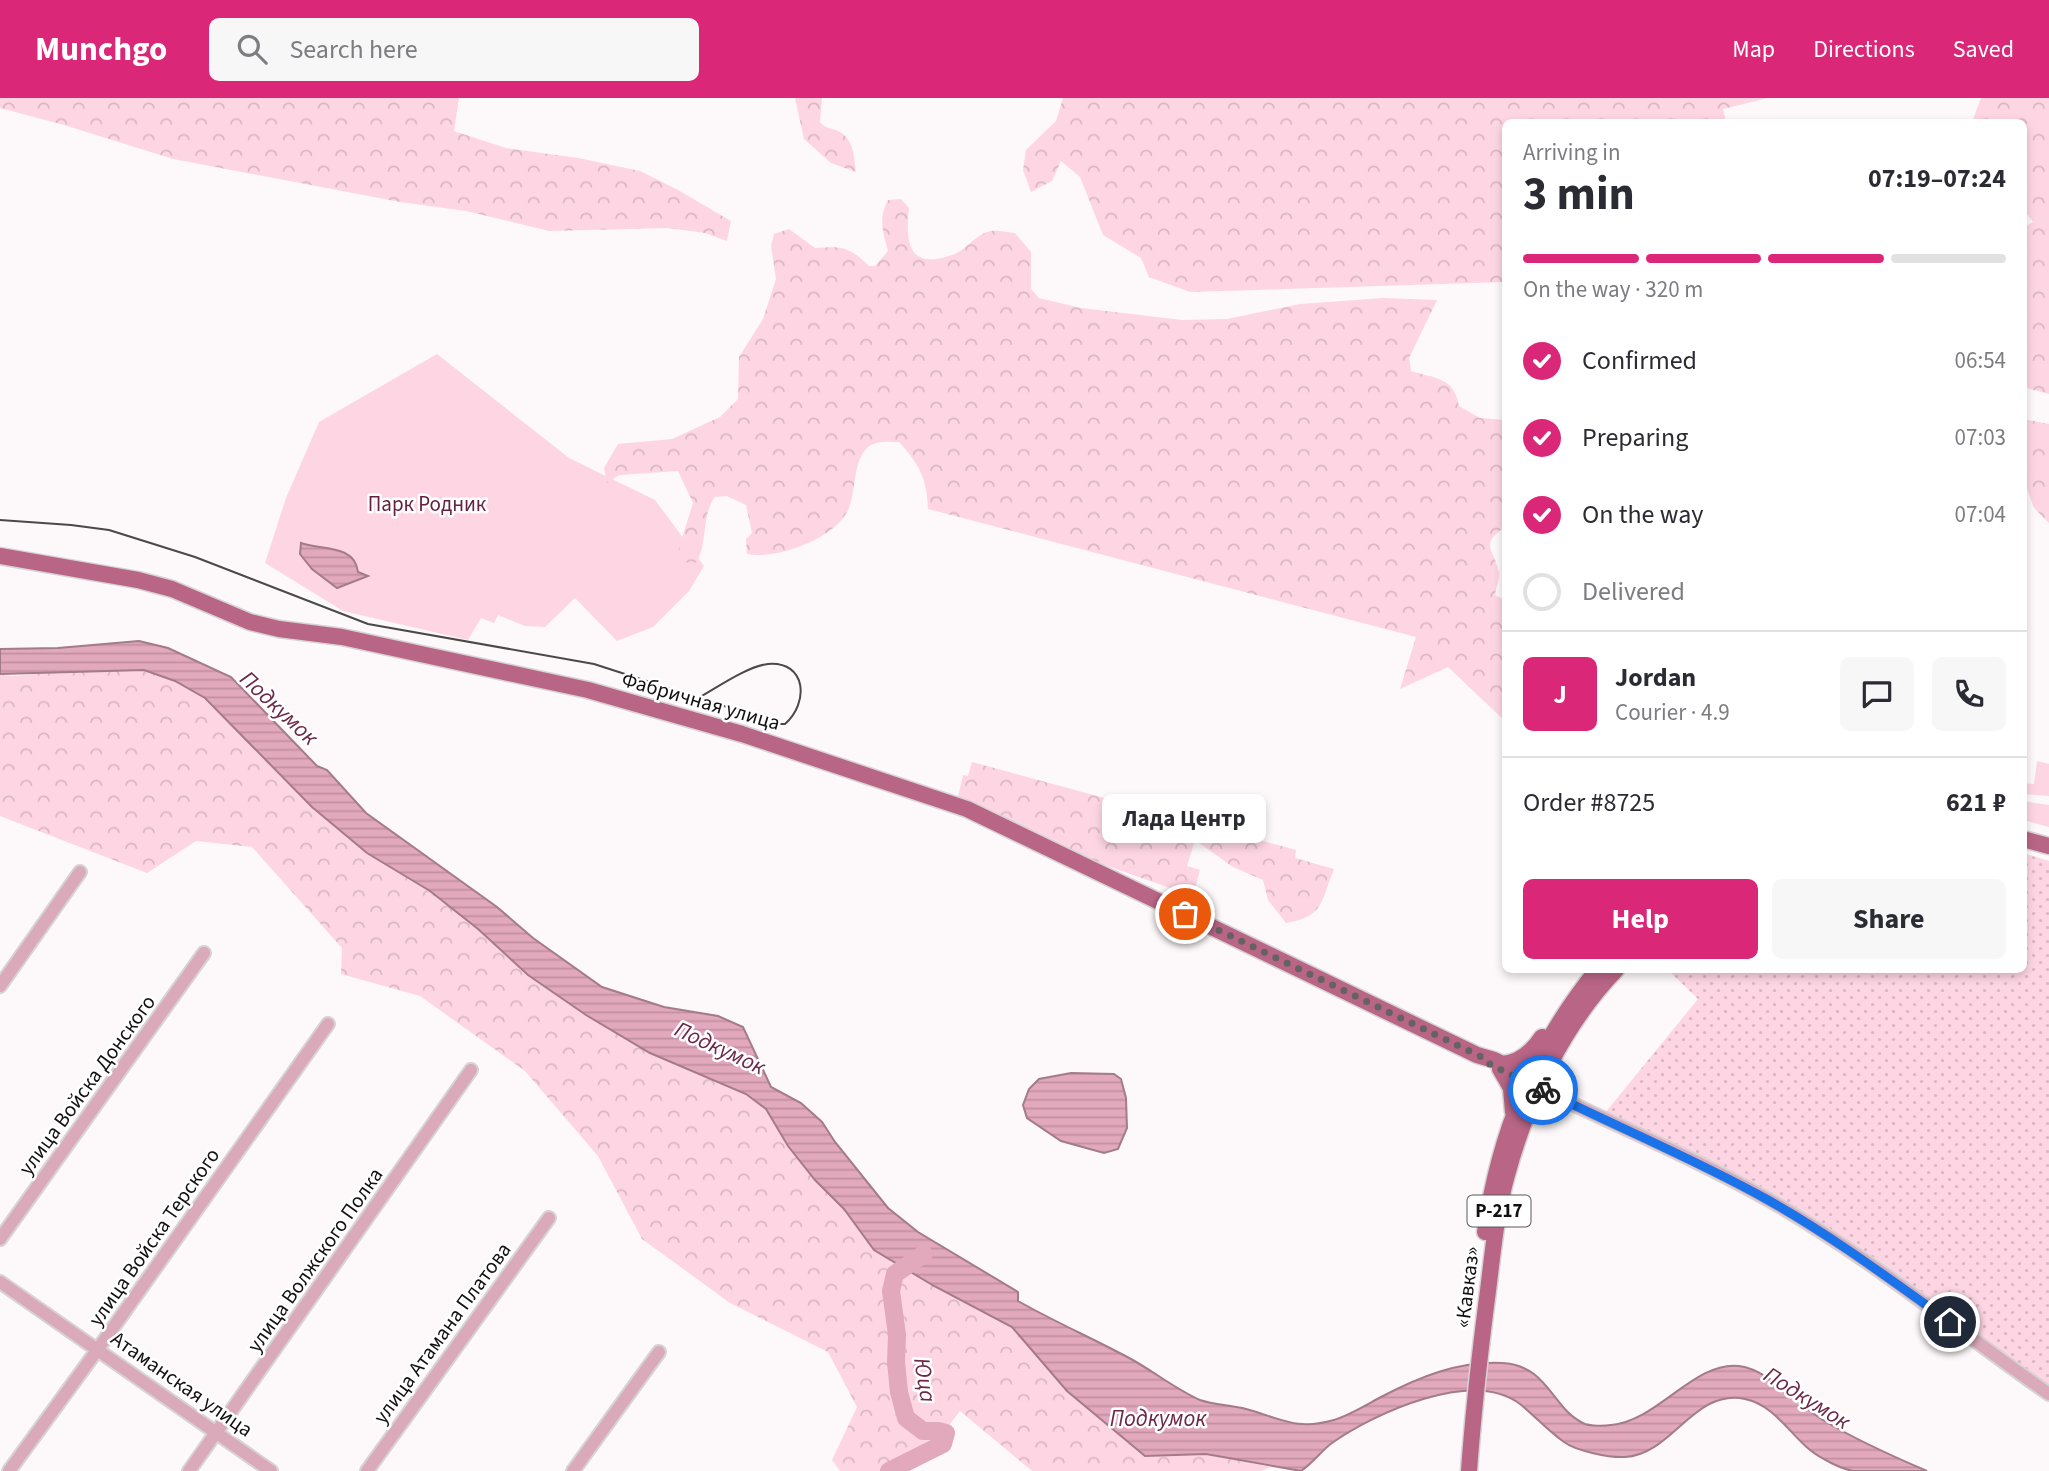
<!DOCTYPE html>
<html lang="en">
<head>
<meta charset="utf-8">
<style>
  :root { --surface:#fff; --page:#f7f7f7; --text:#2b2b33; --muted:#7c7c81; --line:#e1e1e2; --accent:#db2777 }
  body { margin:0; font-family:"Source Sans 3",sans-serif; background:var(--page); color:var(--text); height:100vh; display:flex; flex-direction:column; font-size:26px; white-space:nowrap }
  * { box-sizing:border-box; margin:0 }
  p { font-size:23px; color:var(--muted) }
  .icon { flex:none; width:38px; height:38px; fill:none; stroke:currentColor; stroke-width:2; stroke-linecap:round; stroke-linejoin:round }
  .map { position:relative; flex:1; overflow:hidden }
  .panel { position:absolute; left:1502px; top:21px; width:525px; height:854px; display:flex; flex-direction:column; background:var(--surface); border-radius:10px; box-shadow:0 4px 10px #0003 }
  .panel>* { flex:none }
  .pin { position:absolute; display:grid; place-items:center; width:60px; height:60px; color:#fff; margin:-30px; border:4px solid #fff; border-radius:50%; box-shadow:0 2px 7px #0007 }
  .courier { position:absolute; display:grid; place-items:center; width:70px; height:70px; margin:-35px; border:5px solid #1a73e8; border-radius:50%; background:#fff; color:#222; box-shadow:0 2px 9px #0007 }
  .bubble { position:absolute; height:49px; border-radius:10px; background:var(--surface); box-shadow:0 4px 10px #0003; font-size:23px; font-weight:700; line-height:49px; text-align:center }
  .head em { font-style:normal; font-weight:700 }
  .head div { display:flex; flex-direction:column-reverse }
  .head { display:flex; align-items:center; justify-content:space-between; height:119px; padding:0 21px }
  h1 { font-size:46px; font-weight:700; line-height:52px }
  .bar { display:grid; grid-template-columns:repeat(4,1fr); gap:10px 7px; align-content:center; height:84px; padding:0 21px }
  .bar i { height:9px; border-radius:5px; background:var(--line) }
  .bar .current { background:var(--accent) }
  .bar p { grid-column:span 4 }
  .line { display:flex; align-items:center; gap:18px; padding:0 21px; border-top:2px solid var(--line) }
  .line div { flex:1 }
  .round { display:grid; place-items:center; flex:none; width:74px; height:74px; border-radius:10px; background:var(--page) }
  ol { padding:0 21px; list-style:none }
  li { display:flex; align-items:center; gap:21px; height:77px }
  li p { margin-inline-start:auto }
  li .icon { padding:7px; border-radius:50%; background:var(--accent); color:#fff; stroke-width:4 }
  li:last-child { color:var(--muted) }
  li i { width:38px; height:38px; border:4px solid var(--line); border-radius:50% }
  .primary-button { display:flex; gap:14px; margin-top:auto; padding:14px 21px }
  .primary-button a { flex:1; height:80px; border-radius:10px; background:var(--accent); color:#fff; font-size:28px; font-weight:700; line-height:80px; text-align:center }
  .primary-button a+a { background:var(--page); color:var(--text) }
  header { display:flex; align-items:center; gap:42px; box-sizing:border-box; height:98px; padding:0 35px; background:var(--accent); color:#fff }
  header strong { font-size:33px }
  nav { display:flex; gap:38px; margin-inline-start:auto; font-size:24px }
  .search { width:490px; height:63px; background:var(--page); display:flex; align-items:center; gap:18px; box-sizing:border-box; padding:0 24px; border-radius:10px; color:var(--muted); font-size:26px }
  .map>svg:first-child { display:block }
</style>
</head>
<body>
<header>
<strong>Munchgo</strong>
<div class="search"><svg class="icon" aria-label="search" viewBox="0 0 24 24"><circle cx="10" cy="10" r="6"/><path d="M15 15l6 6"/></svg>Search here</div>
<nav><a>Map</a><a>Directions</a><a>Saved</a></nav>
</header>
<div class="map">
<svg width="2049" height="1373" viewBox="0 0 2049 1373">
  <defs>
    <pattern id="forest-crowns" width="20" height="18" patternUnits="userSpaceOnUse" patternTransform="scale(1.75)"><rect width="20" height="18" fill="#fed6e3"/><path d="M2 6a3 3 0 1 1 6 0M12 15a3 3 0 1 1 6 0" fill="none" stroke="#d9b7c2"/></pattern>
    <pattern id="garden-dots" width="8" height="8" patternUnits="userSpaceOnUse" patternTransform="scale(1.75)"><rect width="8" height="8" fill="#fed6e3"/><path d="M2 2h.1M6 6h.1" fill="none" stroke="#d9b7c2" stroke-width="1.8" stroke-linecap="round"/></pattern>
    <pattern id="water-rules" width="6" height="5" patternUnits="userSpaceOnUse" patternTransform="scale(1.75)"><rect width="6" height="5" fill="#e2a8bc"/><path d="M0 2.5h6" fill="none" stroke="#c190a1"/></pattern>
  </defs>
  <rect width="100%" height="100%" fill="#fdf8f9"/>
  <!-- green -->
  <path fill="#fed6e3" d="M 437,256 L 569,360 L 655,402 L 704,468 L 689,493 L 653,529 L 617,543 L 575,500 L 545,529 L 525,528 L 498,517 L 494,525 L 481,520 L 468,542 L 343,513 L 265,465 L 286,400 L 319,324 Z
    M 2037,663 L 2049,666 L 2049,698 L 2023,696 L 2023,685 L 2034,686 Z
    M 2023,703 L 2049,707 L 2049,729 L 2023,722 Z"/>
  <!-- forest -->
  <path fill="url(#forest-crowns)" d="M 0,0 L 459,0 L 454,33 L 506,50 L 578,60 L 640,73 L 678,92 L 731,123 L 727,143 L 705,135 L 667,130 L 549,133 L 466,113 L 400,104 L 173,61 L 64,27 L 0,10 Z
    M 795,0 L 822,0 L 820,24 C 826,32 832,29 840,34 C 854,42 854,59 856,74 L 831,65 L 804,41 Z
    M 1063,0 L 1768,0 L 1723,11 L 1726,24 L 1505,24 L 1505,184 L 1190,194 L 1149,179 L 1141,160 L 1103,137 L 1080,79 L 1061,63 L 1052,83 L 1031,94 L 1023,72 L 1026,52 L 1056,23 Z
    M 1981,0 L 2049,0 L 2049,296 L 2023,289 L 2023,130 L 2033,124 L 2023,111 L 2023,24 L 1972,24 Z
    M 901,101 L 909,110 C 905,147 909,173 955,156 C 966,151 975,138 987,134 C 994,131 1007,134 1015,135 L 1031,154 L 1031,191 L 1039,200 L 1081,210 L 1182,222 L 1227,221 L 1300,206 L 1383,200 L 1437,202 L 1409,260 L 1411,273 C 1436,281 1454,279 1459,308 L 1480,320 L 1505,322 L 1505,429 C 1479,447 1494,451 1499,474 C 1500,481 1496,490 1495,497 L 1505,502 L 1505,623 L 1448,569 L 1400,591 L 1416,539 L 928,411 C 927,381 920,367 899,344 C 889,344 877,342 868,349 C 853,362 856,392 849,410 C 837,440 777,462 747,456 L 746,441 L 752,435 L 746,407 L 727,398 L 715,399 C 701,418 708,443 697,464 L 691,466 L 679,461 L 678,453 L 693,405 L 678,373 L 619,377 L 607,385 L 604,370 L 618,346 L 672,341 L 720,319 L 738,301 L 739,259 L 763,221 L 776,181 L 771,148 L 774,136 L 789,131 L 815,150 C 843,148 848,148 869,168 L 875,168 L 888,153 C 883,134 878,121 888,102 Z
    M 2023,321 L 2049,326 L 2049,425 L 2034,410 L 2023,380 Z
    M 88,572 L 144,572 L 175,583 L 205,600 L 367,755 L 430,793 L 478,831 L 528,877 L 586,917 L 650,955 L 746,996 L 766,1011 L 788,1048 L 815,1082 L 905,1169 L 934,1188 L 1012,1229 L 1067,1293 L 1145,1358 L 1206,1356 L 1271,1369 L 1261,1373 L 1032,1373 L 960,1313 C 949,1327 940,1341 925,1350 C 910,1358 890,1359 880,1373 L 840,1373 L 832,1362 L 857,1309 L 828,1254 L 730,1205 L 642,1141 L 598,1058 L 525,973 L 420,898 L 341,876 L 342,850 L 252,749 L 196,743 L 147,775 L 0,718 L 0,577 L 12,578 Z
    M 972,664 L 1296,752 L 1295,760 L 1334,771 C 1321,803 1324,819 1286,825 L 1268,802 L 1263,782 L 1233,769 L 1195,742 L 1187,768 L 1200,772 L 1193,798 L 1099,765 L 958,699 L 963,677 L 968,678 Z"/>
  <!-- garden -->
  <path fill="url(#garden-dots)" d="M 2023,755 L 2049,763 L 2049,1287 L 1792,1107 L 1605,1015 L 1698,901 L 1668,872 L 2023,872 Z"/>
  <!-- water -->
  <path fill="url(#water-rules)" stroke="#a47b89" stroke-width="2" d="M 301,445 C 320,452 355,446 358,474 L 368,478 L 337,490 L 312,471 L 300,456 Z
    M 139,543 L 168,550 L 231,579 L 317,668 L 327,672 L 366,715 L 497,809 L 533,840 L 602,889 L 664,909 L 718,918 L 743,929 L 771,989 L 801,1005 L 822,1024 L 835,1044 L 888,1110 L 918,1134 L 1018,1194 L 1018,1203 C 1055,1224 1094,1241 1131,1261 C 1153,1273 1177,1292 1200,1302 C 1214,1307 1231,1307 1246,1311 C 1280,1320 1296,1333 1334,1322 C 1350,1317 1366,1307 1381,1299 C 1419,1279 1458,1263 1502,1265 C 1549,1267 1552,1312 1585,1326 C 1591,1328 1604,1328 1611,1327 C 1658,1323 1694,1263 1739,1268 C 1768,1271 1798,1307 1823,1322 C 1856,1342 1892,1358 1927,1373 C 1903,1373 1877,1373 1853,1373 C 1841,1371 1820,1360 1810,1352 C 1789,1335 1774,1307 1745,1301 C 1694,1290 1672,1357 1625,1359 C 1610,1360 1576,1353 1564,1344 C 1548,1333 1535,1318 1520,1306 C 1472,1270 1375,1315 1332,1345 C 1321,1353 1313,1365 1301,1373 L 1206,1356 L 1145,1358 L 1067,1293 L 1012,1229 L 934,1188 L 874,1152 L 844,1111 L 815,1082 L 788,1048 L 766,1011 L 746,996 L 650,955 L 586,917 L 528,877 L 478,831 L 430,793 L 367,755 L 312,709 L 205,600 L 175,583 L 144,572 L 0,576 L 0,551 L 58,550 Z
    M 1071,975 L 1114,976 L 1121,981 L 1126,1000 L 1127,1030 L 1118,1051 L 1104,1055 L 1061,1043 L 1027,1020 L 1023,1007 L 1029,991 L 1039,981 Z"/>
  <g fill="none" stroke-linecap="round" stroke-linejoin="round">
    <!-- river -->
    <path stroke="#e2a8bc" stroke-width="18" d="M 889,1373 L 943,1346 L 946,1335 L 938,1333 L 923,1333 L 906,1320 L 899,1294 L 896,1264 L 897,1237 L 891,1193 L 895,1176 L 924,1156"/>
    <defs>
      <path id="minor" d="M 0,888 L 80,774
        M 1554,960 L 1553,979 L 1566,998
        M 1539,990 C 1615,1027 1695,1060 1769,1102 C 1868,1158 1956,1231 2049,1296
        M 1529,1020 L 1549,1003 L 1564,1002
        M 0,1141 L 204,855
        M 0,1184 L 271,1373
        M 9,1373 L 98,1251 L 328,926
        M 189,1373 L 471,972
        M 367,1373 L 549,1120
        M 573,1373 L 659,1254"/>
      <path id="major" d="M 0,458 L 138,482 L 172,491 L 250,524 L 279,531 L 342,539 L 588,592 L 742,636 L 967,711 L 1477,957 L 1494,962 L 1542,985
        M 2023,741 L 2049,748
        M 1502,966 C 1520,965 1532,954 1542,939
        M 1500,971 L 1511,990 L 1513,1014
        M 1485,1134 C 1499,1035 1534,950 1597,872
        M 1469,1373 C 1473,1318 1479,1263 1486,1208 C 1492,1165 1495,1119 1507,1077 C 1527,1003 1563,927 1616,872"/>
    </defs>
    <!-- minor casing -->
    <use href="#minor" stroke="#d7d3d4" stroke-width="16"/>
    <!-- major casing -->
    <use href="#major" stroke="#d7d3d4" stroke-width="19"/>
    <!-- minor -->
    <use href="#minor" stroke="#daaaba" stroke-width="12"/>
    <!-- major -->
    <use href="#major" stroke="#b96586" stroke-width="16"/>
    <!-- tram -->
    <path stroke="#4a4849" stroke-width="2" d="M 0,422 L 71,427 L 109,432 L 195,459 L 368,526 L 594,566 L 780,626 L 785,626 C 809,605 807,563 768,566 C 748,568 718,589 700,599"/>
  </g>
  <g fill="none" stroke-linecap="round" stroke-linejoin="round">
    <!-- done -->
    <path stroke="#646262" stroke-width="7" stroke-dasharray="0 12.6" d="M 1185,816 L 1484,960 L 1491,967 L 1543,992"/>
    <!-- route -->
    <path stroke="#1a73e8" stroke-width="9" d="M 1543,992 C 1617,1029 1695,1061 1768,1102 C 1832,1138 1891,1182 1950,1224"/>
  </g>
  <g text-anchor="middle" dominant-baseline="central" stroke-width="5" stroke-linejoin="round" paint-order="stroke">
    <!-- shield labels -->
    <rect fill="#fff" stroke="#595858" stroke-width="2" x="1467.5" y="1097.5" width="63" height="31" rx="5"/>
    <g font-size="19" font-weight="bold" fill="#121111">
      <text x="1499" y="1113">Р-217</text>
    </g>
    <!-- park labels -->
    <g font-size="21" fill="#64203e" stroke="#fff">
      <text x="427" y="406">Парк Родник</text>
    </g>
    <!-- street labels -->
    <g font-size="21" fill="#121111" stroke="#fff">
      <text transform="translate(701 603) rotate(16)">Фабричная улица</text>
      <text transform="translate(87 987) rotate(-54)">улица Войска Донского</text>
      <text transform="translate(154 1139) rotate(-55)">улица Войска Терского</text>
      <text transform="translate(315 1162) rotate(-55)">улица Волжского Полка</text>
      <text transform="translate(1467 1189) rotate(-83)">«Кавказ»</text>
      <text transform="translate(442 1235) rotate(-54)">улица Атамана Платова</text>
      <text transform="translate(182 1286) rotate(35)">Атаманская улица</text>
    </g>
    <!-- water labels -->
    <g font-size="23" font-style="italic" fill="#6d2846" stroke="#fff">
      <text transform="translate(279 610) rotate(43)">Подкумок</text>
      <text transform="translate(720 950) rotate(25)">Подкумок</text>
      <text transform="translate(925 1282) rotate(81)">Юца</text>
      <text transform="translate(1807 1300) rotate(32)">Подкумок</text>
      <text x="1158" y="1320">Подкумок</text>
    </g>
  </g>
</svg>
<div class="pin" style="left:1185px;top:816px;background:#ea580c"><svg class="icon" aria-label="bag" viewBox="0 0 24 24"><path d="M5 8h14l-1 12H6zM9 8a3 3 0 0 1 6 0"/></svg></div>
<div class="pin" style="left:1950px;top:1224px;background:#1f2937"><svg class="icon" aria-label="home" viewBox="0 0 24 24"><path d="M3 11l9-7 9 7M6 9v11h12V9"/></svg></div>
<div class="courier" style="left:1543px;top:992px"><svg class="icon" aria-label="bike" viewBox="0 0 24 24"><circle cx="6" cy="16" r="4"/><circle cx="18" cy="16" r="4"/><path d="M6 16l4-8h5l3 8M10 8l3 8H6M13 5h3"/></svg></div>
<div class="bubble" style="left:1102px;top:696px;width:164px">Лада Центр</div>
<section class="panel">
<div class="head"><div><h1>3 min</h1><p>Arriving in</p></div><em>07:19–07:24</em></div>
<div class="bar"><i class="current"></i><i class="current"></i><i class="current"></i><i></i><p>On the way · 320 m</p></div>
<ol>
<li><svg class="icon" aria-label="check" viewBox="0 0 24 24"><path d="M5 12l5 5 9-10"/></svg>Confirmed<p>06:54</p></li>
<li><svg class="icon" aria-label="check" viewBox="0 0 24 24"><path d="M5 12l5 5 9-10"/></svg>Preparing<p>07:03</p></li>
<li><svg class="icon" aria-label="check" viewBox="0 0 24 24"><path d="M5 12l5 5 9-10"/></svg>On the way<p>07:04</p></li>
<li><i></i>Delivered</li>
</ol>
<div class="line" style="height:126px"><b class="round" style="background:var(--accent);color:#fff">J</b><div><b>Jordan</b><p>Courier · 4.9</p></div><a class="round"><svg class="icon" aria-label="chat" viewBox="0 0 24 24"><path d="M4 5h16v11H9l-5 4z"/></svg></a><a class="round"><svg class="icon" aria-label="phone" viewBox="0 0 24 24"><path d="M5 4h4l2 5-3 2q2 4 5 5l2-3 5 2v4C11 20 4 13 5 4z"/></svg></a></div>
<div class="line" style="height:91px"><div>Order #8725</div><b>621 ₽</b></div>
<div class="primary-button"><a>Help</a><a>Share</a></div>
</section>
</div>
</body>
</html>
